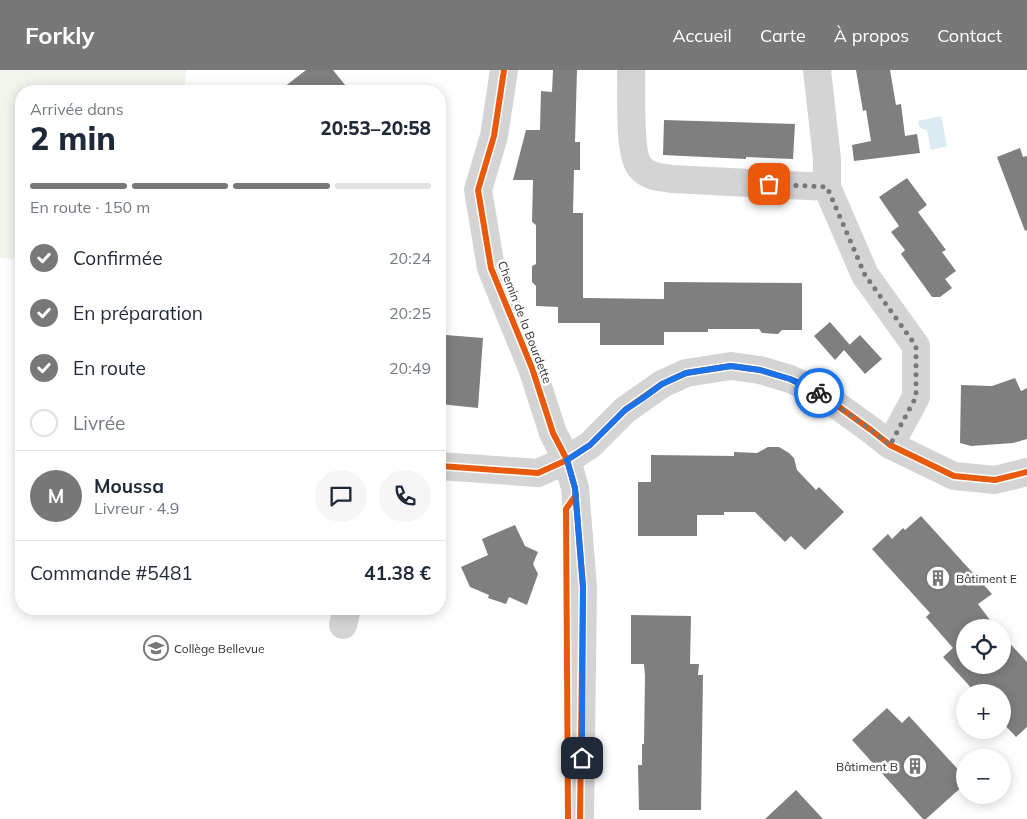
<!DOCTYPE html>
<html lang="fr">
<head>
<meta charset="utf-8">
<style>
  :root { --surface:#fff; --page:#f6f6f7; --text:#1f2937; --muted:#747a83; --line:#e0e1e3; --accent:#787878 }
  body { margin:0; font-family:Mulish,sans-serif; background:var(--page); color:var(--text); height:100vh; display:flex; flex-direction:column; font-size:19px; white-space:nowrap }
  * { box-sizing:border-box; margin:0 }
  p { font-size:16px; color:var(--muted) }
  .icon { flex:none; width:28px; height:28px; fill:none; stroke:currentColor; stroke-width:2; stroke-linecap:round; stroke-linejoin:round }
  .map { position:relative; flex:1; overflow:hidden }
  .details { position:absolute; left:15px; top:15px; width:431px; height:530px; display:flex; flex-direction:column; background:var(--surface); border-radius:20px; box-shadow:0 2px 12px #0003 }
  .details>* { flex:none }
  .controls { position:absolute; left:956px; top:549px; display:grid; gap:10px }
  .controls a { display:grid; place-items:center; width:55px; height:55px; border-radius:50%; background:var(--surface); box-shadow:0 2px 12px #0003; font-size:25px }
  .pin { position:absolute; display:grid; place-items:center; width:42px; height:42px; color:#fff; margin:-21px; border-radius:10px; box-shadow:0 2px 8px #0006 }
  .courier { position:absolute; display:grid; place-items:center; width:50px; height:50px; margin:-25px; border:4px solid #1a73e8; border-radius:50%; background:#fff; color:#222; box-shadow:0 1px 6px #0007 }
  .head em { font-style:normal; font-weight:800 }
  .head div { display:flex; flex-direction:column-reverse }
  .head { display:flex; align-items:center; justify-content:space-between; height:85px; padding:0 15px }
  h1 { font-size:32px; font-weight:800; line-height:38px }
  .bar { display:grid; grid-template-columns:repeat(4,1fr); gap:8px 5px; align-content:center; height:60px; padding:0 15px }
  .bar i { height:6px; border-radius:4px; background:var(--line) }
  .bar .selected { background:var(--accent) }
  .bar p { grid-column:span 4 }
  .line { display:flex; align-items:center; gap:12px; padding:0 15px; border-top:1px solid var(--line) }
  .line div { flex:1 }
  .round { display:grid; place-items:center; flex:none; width:52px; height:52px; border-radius:26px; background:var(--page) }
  ol { padding:0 15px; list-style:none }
  li { display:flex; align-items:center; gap:15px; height:55px }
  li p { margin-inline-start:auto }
  li .icon { padding:5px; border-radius:50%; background:var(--accent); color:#fff; stroke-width:4 }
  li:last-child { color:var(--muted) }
  li i { width:28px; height:28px; border:2px solid var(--line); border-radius:50% }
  header { display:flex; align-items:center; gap:30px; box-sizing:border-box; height:70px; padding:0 25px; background:var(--accent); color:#fff }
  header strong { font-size:24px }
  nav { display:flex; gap:28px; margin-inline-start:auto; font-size:18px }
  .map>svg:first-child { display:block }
</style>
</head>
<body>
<header>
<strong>Forkly</strong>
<nav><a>Accueil</a><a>Carte</a><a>À propos</a><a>Contact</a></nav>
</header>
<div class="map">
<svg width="1027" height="749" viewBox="0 0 1027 749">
  <rect width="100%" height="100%" fill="#fff"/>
  <!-- green -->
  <path fill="#f2f5ed" d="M 0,0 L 186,0 L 184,21 L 21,21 L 21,189 L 0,188 Z"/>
  <!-- water -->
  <path fill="#dbebf2" d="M 941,46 L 947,76 L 931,80 L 927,60 L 920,58 L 918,51 Z"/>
  <!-- building -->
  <path fill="#7f7f7f" d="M 306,0 L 333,0 L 350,21 L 279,21 Z
    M 553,0 L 577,0 L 575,72 L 580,72 L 580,100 L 574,100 L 573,143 L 583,143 L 583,228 L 664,229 L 664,212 L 802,213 L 802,260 L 782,260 L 778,264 L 762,263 L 759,259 L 708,259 L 708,262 L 664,262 L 664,275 L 600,275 L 600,253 L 558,253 L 558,237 L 536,236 L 536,216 L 532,212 L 532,196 L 536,194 L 536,155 L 532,152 L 533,110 L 513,110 L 526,60 L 540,60 L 541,21 L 552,22 Z
    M 856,0 L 890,0 L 896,35 L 901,34 L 905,66 L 917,64 L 920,83 L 854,91 L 852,75 L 871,71 L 866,40 L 863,41 Z
    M 664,50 L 795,54 L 793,89 L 746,87 L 746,89 L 663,85 Z
    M 1020,78 L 1023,87 L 1027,86 L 1027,160 L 1025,161 L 997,87 Z
    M 907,108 L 927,135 L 918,142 L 946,180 L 942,182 L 956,201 L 945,209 L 952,218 L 940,227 L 932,227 L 901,184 L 905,180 L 891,162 L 899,156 L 879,127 Z
    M 830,252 L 850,275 L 845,279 L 860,265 L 882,289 L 865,304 L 844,280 L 835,290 L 814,266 Z
    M 446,265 L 483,268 L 478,338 L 440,334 L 440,270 L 446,270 Z
    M 1015,308 L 1021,321 L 1027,318 L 1027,369 L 1013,373 L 971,376 L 960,373 L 961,315 L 992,316 Z
    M 768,377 L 779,377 L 789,383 L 794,388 L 797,400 L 816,420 L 819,417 L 844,442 L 805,480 L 791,466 L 785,472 L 755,442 L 724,442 L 724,445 L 697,445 L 697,466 L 638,466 L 638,412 L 651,412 L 651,385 L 734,386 L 734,382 L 757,383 Z
    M 921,446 L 992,524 L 978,534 L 996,558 L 965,558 L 965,595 L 1002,595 L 1002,565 L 1027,592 L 1027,657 L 1016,667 L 1002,652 L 1002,622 L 975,622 L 943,587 L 953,578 L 926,547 L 930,543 L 872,479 L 888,464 L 892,469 L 903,458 L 905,460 Z
    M 515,455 L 525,476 L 538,482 L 533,494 L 538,504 L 527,535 L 509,527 L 506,534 L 488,528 L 489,525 L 470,517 L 461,497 L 488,485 L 482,469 Z
    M 631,545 L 691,546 L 690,594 L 699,594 L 698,605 L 703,605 L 701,740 L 639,740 L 638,695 L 642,695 L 642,674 L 644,674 L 645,606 L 644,594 L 631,594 Z
    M 887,638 L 902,653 L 909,646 L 965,707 L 965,714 L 926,749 L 923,749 L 852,670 Z
    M 796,720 L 823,749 L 765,749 Z"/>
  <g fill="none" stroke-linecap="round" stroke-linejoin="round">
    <!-- minor -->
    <path stroke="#d4d4d4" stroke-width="28" d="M 504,0 L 494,66 L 478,120 L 491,198 L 532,298 L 553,363 L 567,390 L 575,418 L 583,517 L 580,749
      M 631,0 C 632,20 628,83 640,97 C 648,107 660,107 672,109 L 827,117
      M 817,0 L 827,89 L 827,117 L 865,205 L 916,276 L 916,327 L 890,375
      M 440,396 L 538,403 L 567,390 L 590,375 L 625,340 L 662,314 L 686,303 L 731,296 L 760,300 L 790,309 L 817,321 L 871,360 L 890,375 L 954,406 L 995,410 L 1027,402
      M 343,555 L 347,539"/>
    <defs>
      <path id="cycleway" d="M 504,0 L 494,66 L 478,120 L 491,198 L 532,298 L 553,363 L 567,390 L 575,418 L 583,517 L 580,749
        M 440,396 L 538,403 L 567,390 L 590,375 L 625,340 L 662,314 L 686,303 L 731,296 L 760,300 L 790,309 L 817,321 L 871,360 L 890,375 L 954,406 L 995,410 L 1027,402
        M 568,749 L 566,439 L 576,425"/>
    </defs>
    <!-- cycleway casing -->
    <use href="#cycleway" stroke="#fff" stroke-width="9"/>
    <!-- cycleway -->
    <use href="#cycleway" stroke="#e8590c" stroke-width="6"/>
  </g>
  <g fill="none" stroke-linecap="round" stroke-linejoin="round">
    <!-- done -->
    <path stroke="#787878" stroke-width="5" stroke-dasharray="0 9" d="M 769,114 L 827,117 L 865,205 L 916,276 L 916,327 L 890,375 L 871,360 L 819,323"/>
    <!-- route -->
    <path stroke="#1a73e8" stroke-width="6" d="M 582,688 L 583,517 L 575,418 L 567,390 L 590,375 L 625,340 L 643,328 L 662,314 L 686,303 L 731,296 L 760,300 L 790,309 L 819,323"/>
  </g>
  <!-- icons -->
  <defs>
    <symbol id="building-ring" viewBox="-11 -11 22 22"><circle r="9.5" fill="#fff" stroke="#787878" stroke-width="1.5"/><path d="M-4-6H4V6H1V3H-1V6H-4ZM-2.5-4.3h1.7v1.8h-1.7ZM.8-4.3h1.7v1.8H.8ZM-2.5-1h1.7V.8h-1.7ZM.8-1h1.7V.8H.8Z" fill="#787878"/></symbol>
    <symbol id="school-ring" viewBox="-11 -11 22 22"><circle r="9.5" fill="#fff" stroke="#787878" stroke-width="1.5"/><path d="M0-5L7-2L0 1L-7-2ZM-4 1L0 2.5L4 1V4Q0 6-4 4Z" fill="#787878"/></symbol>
  </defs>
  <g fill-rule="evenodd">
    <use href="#building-ring" x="924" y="494" width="28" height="28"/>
    <use href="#school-ring" x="142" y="564" width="28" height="28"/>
    <use href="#building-ring" x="901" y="682" width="28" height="28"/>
  </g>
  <g text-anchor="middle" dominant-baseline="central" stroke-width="5" stroke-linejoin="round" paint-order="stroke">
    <!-- street labels -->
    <g font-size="12" fill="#303030" stroke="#fff">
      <text transform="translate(525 252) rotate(69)">Chemin de la Bourdette</text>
    </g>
    <!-- poi labels -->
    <g font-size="12" fill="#303030" stroke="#fff" text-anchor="start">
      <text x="956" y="508">Bâtiment E</text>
      <text x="174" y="578">Collège Bellevue</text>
      <text x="898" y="696" text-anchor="end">Bâtiment B</text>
    </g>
  </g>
</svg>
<div class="controls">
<a><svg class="icon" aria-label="locate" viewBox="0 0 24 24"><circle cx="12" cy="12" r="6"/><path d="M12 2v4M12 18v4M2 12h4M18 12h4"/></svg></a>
<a>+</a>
<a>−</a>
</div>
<div class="pin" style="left:769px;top:114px;background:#ea580c"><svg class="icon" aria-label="bag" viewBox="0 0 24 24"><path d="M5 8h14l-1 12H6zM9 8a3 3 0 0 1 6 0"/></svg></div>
<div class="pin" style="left:582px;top:688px;background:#1f2937"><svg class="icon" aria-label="home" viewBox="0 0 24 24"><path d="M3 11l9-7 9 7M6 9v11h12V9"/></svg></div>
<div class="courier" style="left:819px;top:323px"><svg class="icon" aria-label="bike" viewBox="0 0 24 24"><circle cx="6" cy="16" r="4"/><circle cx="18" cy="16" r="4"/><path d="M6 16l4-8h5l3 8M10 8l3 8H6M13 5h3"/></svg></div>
<section class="details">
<div class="head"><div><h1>2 min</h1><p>Arrivée dans</p></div><em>20:53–20:58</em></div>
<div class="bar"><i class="selected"></i><i class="selected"></i><i class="selected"></i><i></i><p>En route · 150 m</p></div>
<ol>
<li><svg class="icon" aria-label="check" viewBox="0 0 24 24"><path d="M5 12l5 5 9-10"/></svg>Confirmée<p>20:24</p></li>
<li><svg class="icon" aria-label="check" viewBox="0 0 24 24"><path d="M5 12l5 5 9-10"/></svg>En préparation<p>20:25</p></li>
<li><svg class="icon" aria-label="check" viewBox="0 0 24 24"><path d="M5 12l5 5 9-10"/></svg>En route<p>20:49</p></li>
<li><i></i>Livrée</li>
</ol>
<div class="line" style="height:90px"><b class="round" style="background:var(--accent);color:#fff">M</b><div><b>Moussa</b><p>Livreur · 4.9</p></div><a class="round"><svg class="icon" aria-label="chat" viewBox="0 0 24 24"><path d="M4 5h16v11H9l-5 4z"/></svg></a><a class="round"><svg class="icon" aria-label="phone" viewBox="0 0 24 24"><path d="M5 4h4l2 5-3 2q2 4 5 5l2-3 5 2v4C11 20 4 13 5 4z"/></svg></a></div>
<div class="line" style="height:65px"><div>Commande #5481</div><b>41.38 €</b></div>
</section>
</div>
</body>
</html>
